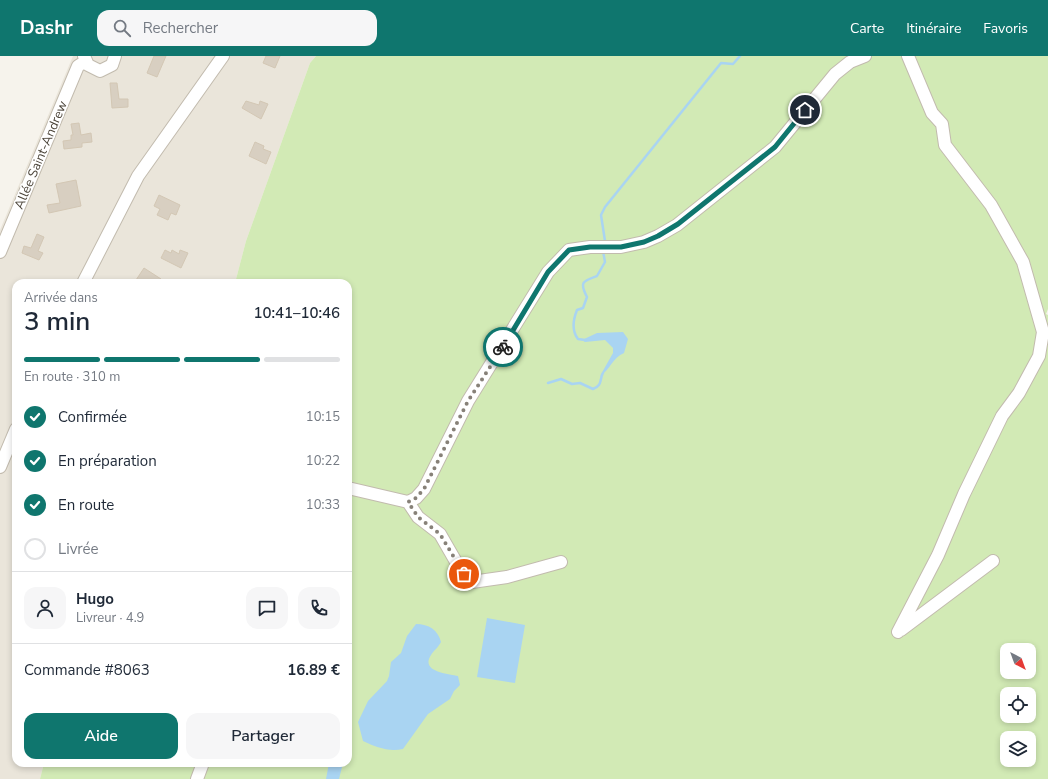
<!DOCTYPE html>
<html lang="fr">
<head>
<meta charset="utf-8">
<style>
  :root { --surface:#fff; --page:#f6f6f7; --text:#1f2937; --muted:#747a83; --line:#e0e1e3; --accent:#0f766e }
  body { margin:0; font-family:"Nunito Sans",sans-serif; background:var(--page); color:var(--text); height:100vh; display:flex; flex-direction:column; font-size:15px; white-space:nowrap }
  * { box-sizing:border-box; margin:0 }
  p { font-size:13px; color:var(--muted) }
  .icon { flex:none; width:22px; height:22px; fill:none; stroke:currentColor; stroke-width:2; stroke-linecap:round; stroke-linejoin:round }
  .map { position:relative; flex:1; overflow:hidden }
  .panel { position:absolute; left:12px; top:223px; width:340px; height:488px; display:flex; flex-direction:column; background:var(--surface); border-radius:12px; box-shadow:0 2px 6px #0003 }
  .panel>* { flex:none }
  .needle { width:26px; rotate:139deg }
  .controls { position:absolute; left:1000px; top:587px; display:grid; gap:8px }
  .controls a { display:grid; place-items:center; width:36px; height:36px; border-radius:8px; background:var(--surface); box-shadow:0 2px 6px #0003; font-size:20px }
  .pin { position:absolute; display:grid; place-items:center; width:34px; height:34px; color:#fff; margin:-17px; border:2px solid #fff; border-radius:50%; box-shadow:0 1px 4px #0007 }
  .courier { position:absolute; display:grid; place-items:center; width:40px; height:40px; margin:-20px; border:3px solid #0f766e; border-radius:50%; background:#fff; color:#222; box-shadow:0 1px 5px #0007 }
  .overview em { font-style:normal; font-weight:600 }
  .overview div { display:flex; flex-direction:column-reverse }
  .overview { display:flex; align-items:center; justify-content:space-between; height:68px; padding:0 12px }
  h1 { font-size:26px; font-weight:600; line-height:30px }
  .bar { display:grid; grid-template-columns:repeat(4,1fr); gap:6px 4px; align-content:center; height:48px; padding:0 12px }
  .bar i { height:5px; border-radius:3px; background:var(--line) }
  .bar .active { background:var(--accent) }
  .bar p { grid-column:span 4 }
  .line { display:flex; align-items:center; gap:10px; padding:0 12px; border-top:1px solid var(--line) }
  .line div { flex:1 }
  .round { display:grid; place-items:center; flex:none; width:42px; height:42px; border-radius:12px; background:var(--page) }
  ol { padding:0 12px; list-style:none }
  li { display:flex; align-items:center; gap:12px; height:44px }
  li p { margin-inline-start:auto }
  li .icon { padding:4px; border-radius:50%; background:var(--accent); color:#fff; stroke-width:4 }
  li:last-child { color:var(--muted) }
  li i { width:22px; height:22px; border:2px solid var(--line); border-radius:50% }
  .action { display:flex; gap:8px; margin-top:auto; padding:8px 12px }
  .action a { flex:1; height:46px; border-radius:12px; background:var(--accent); color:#fff; font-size:16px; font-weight:600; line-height:46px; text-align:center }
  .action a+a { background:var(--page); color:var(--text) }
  header { display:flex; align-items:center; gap:24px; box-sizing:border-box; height:56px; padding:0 20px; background:var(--accent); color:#fff }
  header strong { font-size:19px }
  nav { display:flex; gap:22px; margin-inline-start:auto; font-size:14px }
  .search { width:280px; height:36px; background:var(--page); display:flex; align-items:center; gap:10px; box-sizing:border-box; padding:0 14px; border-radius:12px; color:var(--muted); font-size:15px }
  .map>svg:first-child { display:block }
</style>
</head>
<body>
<header>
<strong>Dashr</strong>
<div class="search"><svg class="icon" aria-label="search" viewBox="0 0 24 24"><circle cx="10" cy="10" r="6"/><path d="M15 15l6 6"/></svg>Rechercher</div>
<nav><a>Carte</a><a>Itinéraire</a><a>Favoris</a></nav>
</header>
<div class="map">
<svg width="1048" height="723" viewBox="0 0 1048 723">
  <rect width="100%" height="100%" fill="#f6f3ec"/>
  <!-- residential -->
  <path fill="#eae5da" d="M 73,0 L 316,0 L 310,7 L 246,185 L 235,227 L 16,227 L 16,707 L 44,707 L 40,723 L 0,723 L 0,174 Z"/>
  <!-- green -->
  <path fill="#d2eab5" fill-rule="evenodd" d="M 316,0 L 1048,0 L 1048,253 L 1046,258 L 1048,259 L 1048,723 L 40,723 L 44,707 L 348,707 L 348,227 L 235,227 L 246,185 L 310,7 ZM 1007,594 L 1029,594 L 1029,616 L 1007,616 ZM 1007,638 L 1029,638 L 1029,660 L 1007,660 ZM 1007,682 L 1029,682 L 1029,704 L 1007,704 Z"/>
  <!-- water -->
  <path fill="#a9d4f2" d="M 623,276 L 628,283 L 624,297 C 613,301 610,314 600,320 L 613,297 L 613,292 L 605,284 L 585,286 L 582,284 L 597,277 Z
    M 487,562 L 525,569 L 515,627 L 477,621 Z
    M 416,568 C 429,568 438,574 441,586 C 438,592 434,594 431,599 C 420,616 448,618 458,620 L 460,629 L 454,635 L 450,643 L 428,658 L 403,693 C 388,696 376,691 363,685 L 358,666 L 368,645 L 387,625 L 389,620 L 391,606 L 401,597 L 407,580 Z
    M 329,707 L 343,707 L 339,723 L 326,723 Z"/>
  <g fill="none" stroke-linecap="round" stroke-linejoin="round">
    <!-- stream -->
    <path stroke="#a9d4f2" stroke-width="2.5" d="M 605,185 L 601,159 L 605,151 L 721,7 L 733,8 L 740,0
      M 585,284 L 578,283 C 571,274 573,264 577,254 L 583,252 L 587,241 C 579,226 583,225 597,220 L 605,206 L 603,195
      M 548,327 L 561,323 L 572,328 L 580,327 L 593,333 C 603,329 599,324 603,317"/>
  </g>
  <!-- building -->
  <path fill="#d8cfc1" stroke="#d3c7b4" d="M 154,0 L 166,0 L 157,21 L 147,17 Z
    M 266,0 L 280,0 L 275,12 L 263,7 Z
    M 110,27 L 117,27 L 119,43 L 128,43 L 128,51 L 112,52 Z
    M 246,45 L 259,49 L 260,45 L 268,48 L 261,63 L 242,52 Z
    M 79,67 L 81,79 L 91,77 L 92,86 L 82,87 L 82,91 L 64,93 L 63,85 L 71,84 L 71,79 L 73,79 L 71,68 Z
    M 255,86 L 264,90 L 263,93 L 271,96 L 266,108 L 249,100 Z
    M 76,124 L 81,150 L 49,157 L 47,149 L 60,147 L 56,128 Z
    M 159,139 L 180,149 L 176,159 L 171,157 L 168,164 L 157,159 L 160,153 L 154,150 Z
    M 37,178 L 44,181 L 38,195 L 43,197 L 39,204 L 22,197 L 24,190 L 31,192 Z
    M 165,194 L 171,197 L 172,194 L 179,198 L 180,194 L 188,197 L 181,212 L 161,202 Z
    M 144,212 L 161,223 L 158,227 L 152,227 L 147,224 L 145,227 L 134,227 Z"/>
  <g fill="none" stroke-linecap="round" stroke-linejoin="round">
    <defs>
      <path id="minor" d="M 84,0 L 88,9 L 100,15 L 112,9 L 115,0
        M 0,196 L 78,10 L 86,5
        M 83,227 L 138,120 L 223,0
        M 0,411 L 16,373
        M 348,432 L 408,446 L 416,442 L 424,433 L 468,345 L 548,216 L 569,194 L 590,191 L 621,191 L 644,186 L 658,180 L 677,169 L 775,91 L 835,18 L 850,6 L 865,0
        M 408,446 L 418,461 L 440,478 L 463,518 L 472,526 L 507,521 L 561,506
        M 901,574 L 993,505
        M 898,576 L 938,499 L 964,438 L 1002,360 L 1019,337 L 1039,300 L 1043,276 L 1023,206 L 991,149 L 945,89 L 942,68 L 932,57 L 908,0
        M 197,723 L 203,707"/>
    </defs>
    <!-- minor casing -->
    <use href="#minor" stroke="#c2bbae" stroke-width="14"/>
    <!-- minor -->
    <use href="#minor" stroke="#fff" stroke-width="12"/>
  </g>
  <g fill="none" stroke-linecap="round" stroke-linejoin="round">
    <!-- done -->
    <path stroke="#878178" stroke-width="4" stroke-dasharray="0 7.2" d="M 464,518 L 440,478 L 418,461 L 408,446 L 416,442 L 424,433 L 468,345 L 503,291"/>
    <!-- route -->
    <path stroke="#0f766e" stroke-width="5" d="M 503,291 L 548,216 L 569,194 L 590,191 L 621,191 L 644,186 L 658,180 L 678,168 L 775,91 L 805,54"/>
  </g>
  <g text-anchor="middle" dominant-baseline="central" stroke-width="3" stroke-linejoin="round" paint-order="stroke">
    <!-- street labels -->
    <g font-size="13" fill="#4b4439" stroke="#fff">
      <text transform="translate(41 99) rotate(-67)">Allée Saint-Andrew</text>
    </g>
  </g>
</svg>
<div class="controls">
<a><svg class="needle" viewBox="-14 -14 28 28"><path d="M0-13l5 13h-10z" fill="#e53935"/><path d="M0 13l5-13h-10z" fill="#747a83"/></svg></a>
<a><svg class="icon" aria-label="locate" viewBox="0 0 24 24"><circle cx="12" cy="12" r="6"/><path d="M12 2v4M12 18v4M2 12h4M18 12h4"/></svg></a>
<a><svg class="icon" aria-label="layers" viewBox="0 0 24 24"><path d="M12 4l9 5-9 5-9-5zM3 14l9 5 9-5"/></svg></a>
</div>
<div class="pin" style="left:464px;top:518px;background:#ea580c"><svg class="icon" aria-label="bag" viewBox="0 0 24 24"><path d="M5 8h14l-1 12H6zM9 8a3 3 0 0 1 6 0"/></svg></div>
<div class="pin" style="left:805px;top:54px;background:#1f2937"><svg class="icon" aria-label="home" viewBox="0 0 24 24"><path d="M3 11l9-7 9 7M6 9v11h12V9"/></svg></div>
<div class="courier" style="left:503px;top:291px"><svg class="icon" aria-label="bike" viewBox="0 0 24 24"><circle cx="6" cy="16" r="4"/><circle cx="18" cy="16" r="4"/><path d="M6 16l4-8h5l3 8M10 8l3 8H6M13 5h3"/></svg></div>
<section class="panel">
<div class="overview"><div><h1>3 min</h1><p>Arrivée dans</p></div><em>10:41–10:46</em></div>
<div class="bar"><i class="active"></i><i class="active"></i><i class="active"></i><i></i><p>En route · 310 m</p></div>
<ol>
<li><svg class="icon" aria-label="check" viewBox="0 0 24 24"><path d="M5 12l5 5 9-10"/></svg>Confirmée<p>10:15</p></li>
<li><svg class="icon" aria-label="check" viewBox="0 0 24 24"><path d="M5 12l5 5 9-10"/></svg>En préparation<p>10:22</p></li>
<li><svg class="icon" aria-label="check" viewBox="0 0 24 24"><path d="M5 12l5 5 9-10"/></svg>En route<p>10:33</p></li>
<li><i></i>Livrée</li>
</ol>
<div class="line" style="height:72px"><a class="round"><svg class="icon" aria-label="person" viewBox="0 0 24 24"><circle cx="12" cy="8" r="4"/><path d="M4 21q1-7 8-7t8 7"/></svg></a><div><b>Hugo</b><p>Livreur · 4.9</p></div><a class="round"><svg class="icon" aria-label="chat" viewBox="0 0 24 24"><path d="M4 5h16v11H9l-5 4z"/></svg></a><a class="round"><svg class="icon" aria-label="phone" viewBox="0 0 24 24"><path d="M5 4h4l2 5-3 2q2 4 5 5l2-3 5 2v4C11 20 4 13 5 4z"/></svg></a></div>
<div class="line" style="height:52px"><div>Commande #8063</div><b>16.89 €</b></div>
<div class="action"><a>Aide</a><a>Partager</a></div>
</section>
</div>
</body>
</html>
